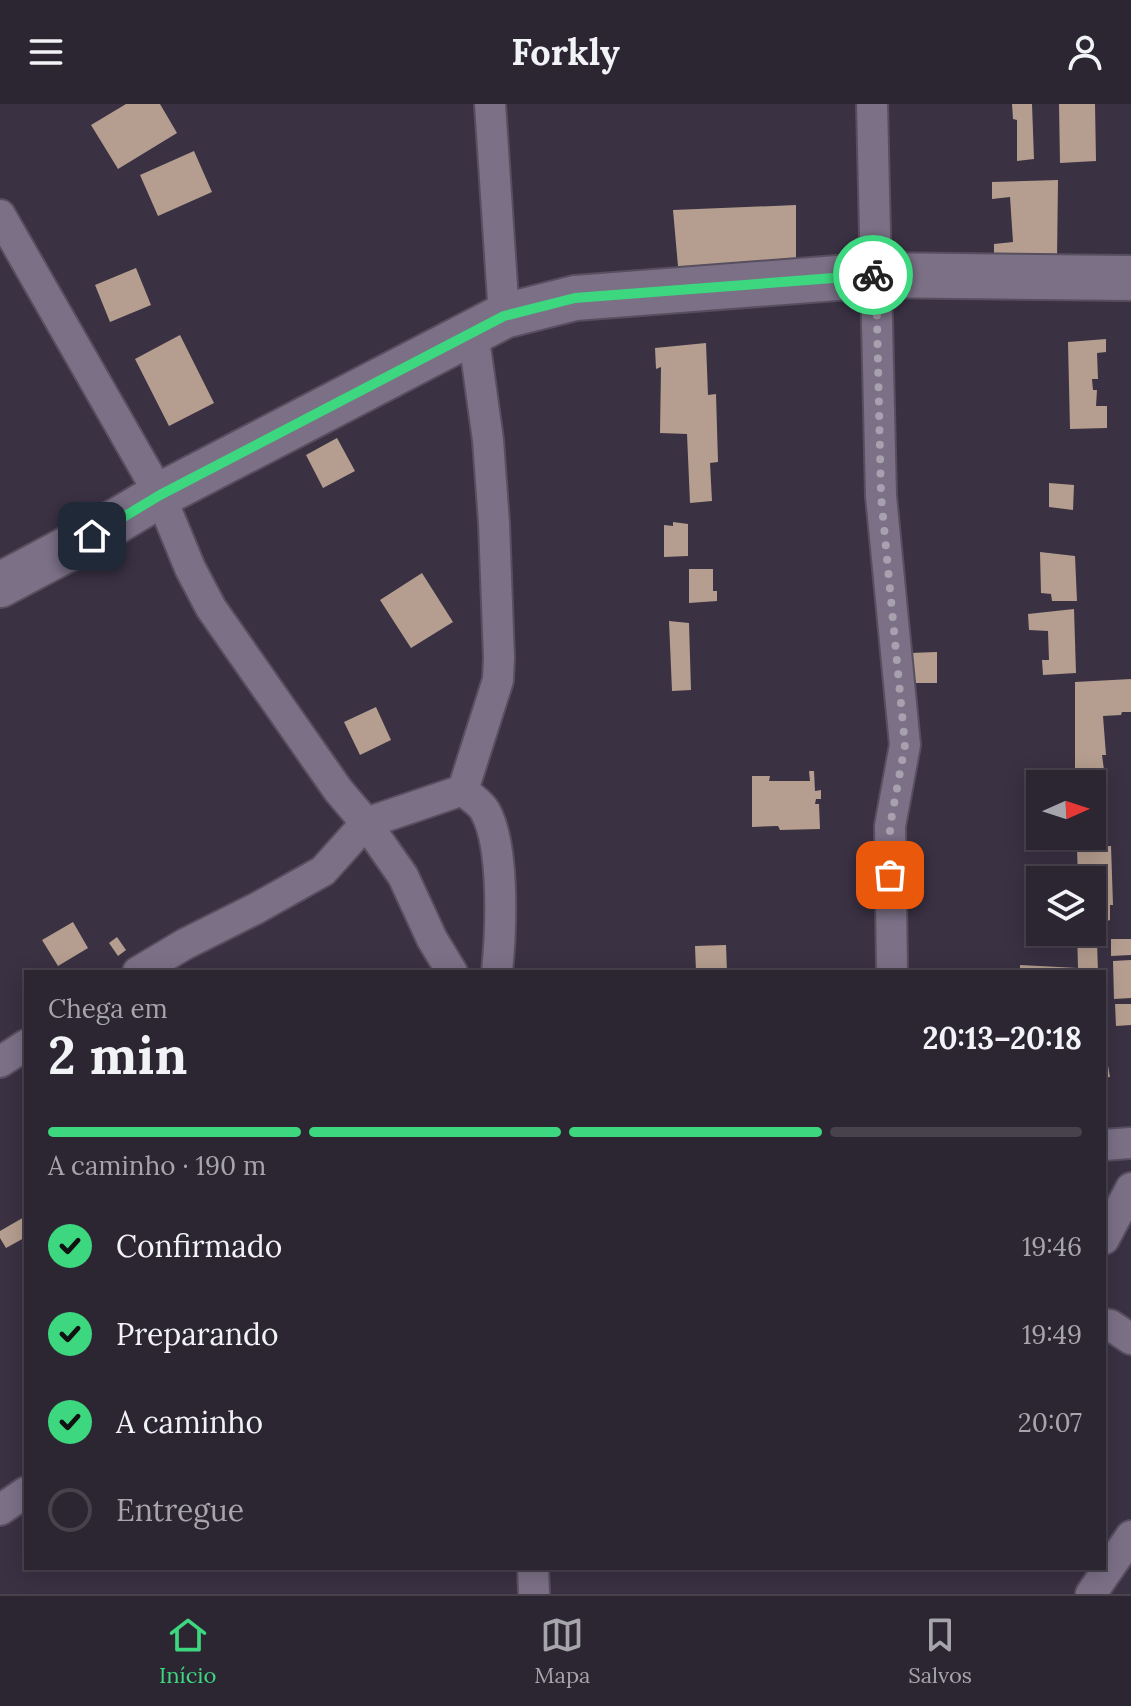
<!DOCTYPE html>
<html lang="pt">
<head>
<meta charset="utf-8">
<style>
  :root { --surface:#2c2532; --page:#342d3a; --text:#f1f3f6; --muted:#a6a5ac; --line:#48424d; --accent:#3cd77e }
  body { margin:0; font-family:Lora,serif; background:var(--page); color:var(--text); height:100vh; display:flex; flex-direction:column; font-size:30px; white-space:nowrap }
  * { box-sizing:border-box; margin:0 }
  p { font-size:26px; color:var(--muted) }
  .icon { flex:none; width:44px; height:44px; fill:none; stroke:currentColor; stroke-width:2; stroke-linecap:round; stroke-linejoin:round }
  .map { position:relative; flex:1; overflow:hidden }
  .sheet { position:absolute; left:24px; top:866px; width:1082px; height:600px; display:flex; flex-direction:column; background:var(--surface); border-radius:0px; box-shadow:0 4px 20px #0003,0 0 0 2px var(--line) }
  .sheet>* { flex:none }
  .needle { width:52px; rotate:87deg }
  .controls { position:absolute; left:1026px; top:666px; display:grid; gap:16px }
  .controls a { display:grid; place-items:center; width:80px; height:80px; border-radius:0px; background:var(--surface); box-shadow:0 4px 20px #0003,0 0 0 2px var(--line); font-size:40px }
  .pin { position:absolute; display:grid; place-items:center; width:68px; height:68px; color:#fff; margin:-34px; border-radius:16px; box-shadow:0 4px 12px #0006 }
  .courier { position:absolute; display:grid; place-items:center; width:80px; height:80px; margin:-40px; border:6px solid #3cd77e; border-radius:50%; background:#fff; color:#222; box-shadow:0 2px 10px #0007 }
  .head em { font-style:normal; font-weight:700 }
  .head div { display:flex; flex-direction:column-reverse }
  .head { display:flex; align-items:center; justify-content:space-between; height:136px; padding:0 24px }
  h1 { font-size:52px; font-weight:700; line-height:60px }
  .bar { display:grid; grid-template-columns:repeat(4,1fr); gap:12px 8px; align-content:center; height:96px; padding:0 24px }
  .bar i { height:10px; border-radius:6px; background:var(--line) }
  .bar .current { background:var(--accent) }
  .bar p { grid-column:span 4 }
  ol { padding:0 24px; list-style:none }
  li { display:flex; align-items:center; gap:24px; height:88px }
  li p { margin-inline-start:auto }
  li .icon { padding:8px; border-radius:50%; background:var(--accent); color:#111; stroke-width:4 }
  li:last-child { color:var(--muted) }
  li i { width:44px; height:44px; border:4px solid var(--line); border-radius:50% }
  header { display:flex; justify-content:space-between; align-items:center; height:104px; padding:0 24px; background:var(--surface); font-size:36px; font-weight:700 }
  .tabs { display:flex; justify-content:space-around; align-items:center; height:112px; border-top:2px solid var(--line); background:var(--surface); font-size:22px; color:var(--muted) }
  .tabs a { display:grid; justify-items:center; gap:4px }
  .tabs .current { color:var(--accent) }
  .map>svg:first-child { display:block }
</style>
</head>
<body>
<header><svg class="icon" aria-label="menu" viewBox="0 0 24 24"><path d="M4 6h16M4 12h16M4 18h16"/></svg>Forkly<svg class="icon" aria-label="person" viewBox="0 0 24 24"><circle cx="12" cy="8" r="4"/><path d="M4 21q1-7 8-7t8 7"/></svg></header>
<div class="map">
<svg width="1131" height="1490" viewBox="0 0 1131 1490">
  <rect width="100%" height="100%" fill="#3a3143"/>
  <!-- building -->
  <path fill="#b59e8f" d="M 126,0 L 160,0 L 177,29 L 118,65 L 91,21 Z
    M 1012,0 L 1032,0 L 1034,55 L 1017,57 L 1017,16 L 1013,15 Z
    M 1059,0 L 1095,0 L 1096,57 L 1060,59 Z
    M 194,47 L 212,88 L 158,112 L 140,71 Z
    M 1058,76 L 1057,157 L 994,159 L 994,140 L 1013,138 L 1010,93 L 992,95 L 992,78 Z
    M 796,101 L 796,162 L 678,162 L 673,106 Z
    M 136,164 L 151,201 L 110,218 L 95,181 Z
    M 180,231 L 214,299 L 169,322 L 135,255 Z
    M 1106,235 L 1106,248 L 1097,249 L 1098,275 L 1092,275 L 1093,286 L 1097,286 L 1096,302 L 1107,302 L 1107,324 L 1070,325 L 1068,238 Z
    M 706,239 L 708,291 L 716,290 L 718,358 L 710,359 L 712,397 L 690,399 L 687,330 L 660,329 L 661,263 L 656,265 L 655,244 Z
    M 337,334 L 355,367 L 323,384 L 306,351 Z
    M 1049,379 L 1074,381 L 1073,406 L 1049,403 Z
    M 673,418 L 688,420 L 688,452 L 664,453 L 664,421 L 673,422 Z
    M 1040,448 L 1075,452 L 1077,497 L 1052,497 L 1051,490 L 1041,489 Z
    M 689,465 L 713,465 L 713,487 L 717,487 L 717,497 L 689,499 Z
    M 422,469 L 453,518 L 411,544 L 380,496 Z
    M 1074,505 L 1076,569 L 1043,571 L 1042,556 L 1049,556 L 1048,527 L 1029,526 L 1028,510 Z
    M 669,517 L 689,519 L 691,586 L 672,587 Z
    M 937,548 L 937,579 L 910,579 L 909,549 Z
    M 1131,575 L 1131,608 L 1122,608 L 1121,611 L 1103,612 L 1106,651 L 1102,651 L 1104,666 L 1075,665 L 1075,578 Z
    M 376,603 L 391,636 L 360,651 L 344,618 Z
    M 809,667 L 814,667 L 815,687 L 821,686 L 821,695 L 816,695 L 815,700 L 819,700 L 820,725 L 780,726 L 778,722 L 752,723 L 752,672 L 770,672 L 769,677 L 810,677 Z
    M 1111,742 L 1113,801 L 1110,801 L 1110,816 L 1097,820 L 1097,815 L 1092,815 L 1092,776 L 1078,776 L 1077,744 Z
    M 73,818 L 88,844 L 58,862 L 42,836 Z
    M 1077,828 L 1093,828 L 1093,837 L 1097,837 L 1098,868 L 1020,868 L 1020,861 L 1078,864 Z
    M 117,833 L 126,846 L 118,852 L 109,839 Z
    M 1111,835 L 1131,835 L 1131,851 L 1111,852 Z
    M 726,841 L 727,868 L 696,868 L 695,842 Z
    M 1131,856 L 1131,894 L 1114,895 L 1113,857 Z
    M 1115,900 L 1131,900 L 1131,921 L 1116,922 Z
    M 1104,938 L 1110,973 L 1104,974 Z
    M 26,1112 L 26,1133 L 6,1144 L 0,1134 L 0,1127 Z"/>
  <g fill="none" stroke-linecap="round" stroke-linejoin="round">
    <defs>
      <path id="street" d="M 490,0 L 504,212
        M 872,0 L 881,392 L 905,641 L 890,722 L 892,868
        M 0,111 L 160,391 L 190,464 L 211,504 L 338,686 L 366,719 L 403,772 L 432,835 L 452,868
        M 463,686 L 498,576 L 499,554 L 494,419 L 488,336 L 473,228
        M 463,686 C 470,693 481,699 485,707 C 505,742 501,828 497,868
        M 138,868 L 185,840 L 257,804 L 323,767 L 366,719 L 463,686
        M 0,958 L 26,941
        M 1104,1041 L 1131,1039
        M 1104,1135 L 1131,1084
        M 1104,1220 L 1110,1221 L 1131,1235
        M 0,1406 L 26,1388
        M 533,1464 L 534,1490
        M 1091,1490 L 1131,1432"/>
      <path id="secondary" d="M 0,481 L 92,432 L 160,391 L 504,212 L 575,194 L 876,171 L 1131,174"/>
    </defs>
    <!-- street casing -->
    <use href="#street" stroke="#574f5f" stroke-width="34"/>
    <!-- secondary casing -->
    <use href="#secondary" stroke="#574f5f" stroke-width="48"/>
    <!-- street -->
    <use href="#street" stroke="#7b7086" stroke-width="30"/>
    <!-- secondary -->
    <use href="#secondary" stroke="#7b7086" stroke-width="44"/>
  </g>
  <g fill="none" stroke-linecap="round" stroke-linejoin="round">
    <!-- done -->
    <path stroke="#a7a0ae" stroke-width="8" stroke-dasharray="0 14.4" d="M 873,171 L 876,171 L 881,392 L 905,641 L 890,722 L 890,771"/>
    <!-- route -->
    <path stroke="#3cd77e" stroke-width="10" d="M 92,432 L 160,391 L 504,212 L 575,194 L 873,171"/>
  </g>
</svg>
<div class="controls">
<a><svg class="needle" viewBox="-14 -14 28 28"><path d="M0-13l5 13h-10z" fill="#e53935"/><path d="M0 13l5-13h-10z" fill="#a6a5ac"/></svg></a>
<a><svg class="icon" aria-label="layers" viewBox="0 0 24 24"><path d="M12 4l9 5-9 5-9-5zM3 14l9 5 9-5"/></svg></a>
</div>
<div class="pin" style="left:890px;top:771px;background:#ea580c"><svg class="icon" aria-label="bag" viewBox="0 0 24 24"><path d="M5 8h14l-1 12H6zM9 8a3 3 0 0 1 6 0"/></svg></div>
<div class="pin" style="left:92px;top:432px;background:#1f2937"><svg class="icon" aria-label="home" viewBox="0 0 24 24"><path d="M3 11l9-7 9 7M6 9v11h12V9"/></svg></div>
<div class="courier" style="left:873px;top:171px"><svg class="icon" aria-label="bike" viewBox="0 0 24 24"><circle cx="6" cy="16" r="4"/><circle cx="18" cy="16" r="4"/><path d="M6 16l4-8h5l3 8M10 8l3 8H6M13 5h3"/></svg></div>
<section class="sheet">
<div class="head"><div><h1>2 min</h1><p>Chega em</p></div><em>20:13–20:18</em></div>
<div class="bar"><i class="current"></i><i class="current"></i><i class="current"></i><i></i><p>A caminho · 190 m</p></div>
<ol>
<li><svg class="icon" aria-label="check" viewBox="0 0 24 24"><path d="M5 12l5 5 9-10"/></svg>Confirmado<p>19:46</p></li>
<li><svg class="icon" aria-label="check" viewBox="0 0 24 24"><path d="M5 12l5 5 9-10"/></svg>Preparando<p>19:49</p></li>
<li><svg class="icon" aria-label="check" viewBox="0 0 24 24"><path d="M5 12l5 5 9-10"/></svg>A caminho<p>20:07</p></li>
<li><i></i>Entregue</li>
</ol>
</section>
</div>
<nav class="tabs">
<a class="current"><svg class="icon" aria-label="home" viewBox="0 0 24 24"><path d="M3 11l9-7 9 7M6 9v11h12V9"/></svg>Início</a>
<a><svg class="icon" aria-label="map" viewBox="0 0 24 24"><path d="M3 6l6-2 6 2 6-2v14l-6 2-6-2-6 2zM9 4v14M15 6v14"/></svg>Mapa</a>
<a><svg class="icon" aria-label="saved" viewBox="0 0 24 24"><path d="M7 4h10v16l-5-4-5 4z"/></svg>Salvos</a>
</nav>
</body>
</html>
